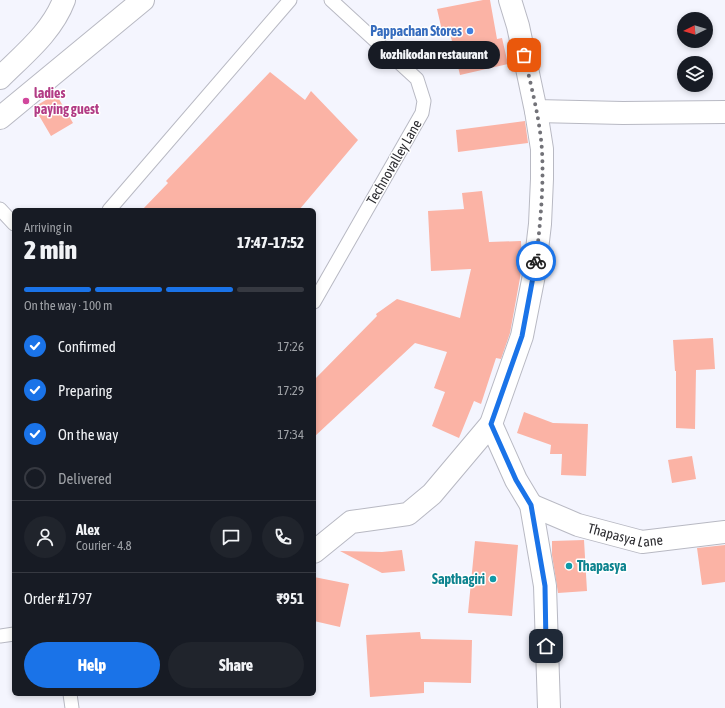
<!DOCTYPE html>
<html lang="en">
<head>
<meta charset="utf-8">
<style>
  :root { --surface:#171b24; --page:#20242c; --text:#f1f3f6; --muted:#9ea1a6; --line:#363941; --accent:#1a73e8 }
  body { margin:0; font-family:"Asap Condensed",sans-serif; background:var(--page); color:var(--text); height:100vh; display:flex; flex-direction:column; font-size:15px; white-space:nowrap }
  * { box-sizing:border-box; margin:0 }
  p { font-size:13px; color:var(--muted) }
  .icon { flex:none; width:22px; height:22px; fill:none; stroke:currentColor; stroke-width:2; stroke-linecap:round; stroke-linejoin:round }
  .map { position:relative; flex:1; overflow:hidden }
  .drawer { position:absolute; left:12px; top:208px; width:304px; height:488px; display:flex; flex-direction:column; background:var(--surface); border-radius:6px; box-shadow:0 2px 6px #0003 }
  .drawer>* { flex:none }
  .needle { width:26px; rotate:265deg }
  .tools { position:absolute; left:677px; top:12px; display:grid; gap:8px }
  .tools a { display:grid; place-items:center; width:36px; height:36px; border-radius:50%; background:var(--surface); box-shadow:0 2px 6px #0003; font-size:20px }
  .pin { position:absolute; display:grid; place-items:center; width:34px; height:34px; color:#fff; margin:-17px; border-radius:8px; box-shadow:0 2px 6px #0006 }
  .courier { position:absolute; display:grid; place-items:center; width:40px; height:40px; margin:-20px; border:3px solid #1a73e8; border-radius:50%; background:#fff; color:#222; box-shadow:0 1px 5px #0007 }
  .bubble { position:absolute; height:28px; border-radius:14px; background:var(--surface); box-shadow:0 2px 6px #0003; font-size:13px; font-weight:800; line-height:28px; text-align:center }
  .overview em { font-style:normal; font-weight:800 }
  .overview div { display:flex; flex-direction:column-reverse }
  .overview { display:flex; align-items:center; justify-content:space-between; height:68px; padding:0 12px }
  h1 { font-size:26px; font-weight:800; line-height:30px }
  .bar { display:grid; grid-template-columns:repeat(4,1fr); gap:6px 4px; align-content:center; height:48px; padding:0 12px }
  .bar i { height:5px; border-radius:3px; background:var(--line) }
  .bar .current { background:var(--accent) }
  .bar p { grid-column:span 4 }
  .line { display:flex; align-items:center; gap:10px; padding:0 12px; border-top:1px solid var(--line) }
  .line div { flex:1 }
  .round { display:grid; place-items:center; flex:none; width:42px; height:42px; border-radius:21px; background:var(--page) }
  ol { padding:0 12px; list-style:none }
  li { display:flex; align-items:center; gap:12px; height:44px }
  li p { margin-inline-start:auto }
  li .icon { padding:4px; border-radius:50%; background:var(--accent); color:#fff; stroke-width:4 }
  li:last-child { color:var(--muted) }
  li i { width:22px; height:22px; border:2px solid var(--line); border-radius:50% }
  .cta { display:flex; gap:8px; margin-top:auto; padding:8px 12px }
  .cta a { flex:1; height:46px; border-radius:24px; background:var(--accent); color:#fff; font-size:16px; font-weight:800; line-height:46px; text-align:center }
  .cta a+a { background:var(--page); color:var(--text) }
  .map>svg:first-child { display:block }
</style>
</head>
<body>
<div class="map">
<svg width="725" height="708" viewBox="0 0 725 708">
  <rect width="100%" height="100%" fill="#f4f5fe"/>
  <!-- building -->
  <path fill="#fbb3a5" d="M 483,0 L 490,0 L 497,39 L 502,38 L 508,64 L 460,75 L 450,33 L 443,35 L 437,9 Z
    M 270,72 L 305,100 L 311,91 L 358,140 L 299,210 L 142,210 L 168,183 L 166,181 Z
    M 56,94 L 73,123 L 51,136 L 34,107 Z
    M 525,121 L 528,143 L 458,152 L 456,130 Z
    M 482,191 L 489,242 L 521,241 L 522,267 L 510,333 L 501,359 L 496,358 L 481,404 L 474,401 L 459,438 L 432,426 L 445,392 L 434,388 L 447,352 L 415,343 L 314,437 L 314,380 L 377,316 L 376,314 L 397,299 L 460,318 L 471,269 L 431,271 L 428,211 L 464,209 L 462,193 Z
    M 713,338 L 715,369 L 696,370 L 695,429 L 676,428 L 676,371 L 675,371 L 673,340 Z
    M 524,412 L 553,423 L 588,424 L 586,476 L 561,475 L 562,454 L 550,454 L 551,445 L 517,433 Z
    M 692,456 L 696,479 L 672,483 L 668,460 Z
    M 584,540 L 587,591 L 558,593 L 552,555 L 552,541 Z
    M 475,541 L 518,545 L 512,616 L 468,613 Z
    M 725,545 L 725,582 L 702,585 L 697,548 Z
    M 402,550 L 405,571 L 382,573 L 340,551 L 382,552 Z
    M 314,577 L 349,584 L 340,627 L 314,621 Z
    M 420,632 L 421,639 L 472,640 L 471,683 L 424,682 L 424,693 L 370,697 L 366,635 Z"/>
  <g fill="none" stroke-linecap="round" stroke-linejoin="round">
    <defs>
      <path id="lane" d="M 0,209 L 14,224
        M 109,210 L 290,0
        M 314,302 L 422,113 L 424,101 L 417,79 L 331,0
        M 0,636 L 14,634
        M 70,694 L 72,708"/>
      <g id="street">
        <path d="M 0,78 C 24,54 52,32 64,0"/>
        <path d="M 491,424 L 516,480 L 531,505 L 545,586 L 549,708"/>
        <path id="s1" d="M 531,505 L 578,525 L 642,542 L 725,532"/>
        <path d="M 314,552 L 351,522 L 408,514 L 432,494 L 491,424 L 522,336 L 534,275 L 540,224 L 542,179 L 542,149 L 536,111"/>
      </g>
      <path id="secondary" d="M 510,0 L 518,26 L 536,111 L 623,113 L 725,112
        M 0,118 L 143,0"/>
    </defs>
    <!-- lane casing -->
    <use href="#lane" stroke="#b8b9c3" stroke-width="15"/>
    <!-- street casing -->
    <use href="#street" stroke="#b8b9c3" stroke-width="24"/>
    <!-- secondary casing -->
    <use href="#secondary" stroke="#b8b9c3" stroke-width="24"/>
    <!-- lane -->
    <use href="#lane" stroke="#fff" stroke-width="13"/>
    <!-- street -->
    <use href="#street" stroke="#fff" stroke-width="22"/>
    <!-- secondary -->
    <use href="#secondary" stroke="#fff" stroke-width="22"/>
  </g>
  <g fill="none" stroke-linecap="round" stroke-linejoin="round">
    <!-- done -->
    <path stroke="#727278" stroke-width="4" stroke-dasharray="0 7.2" d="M 524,55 C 531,86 540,119 542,151 C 544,188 540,225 536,261"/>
    <!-- route -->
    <path stroke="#1a73e8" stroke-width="5" d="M 536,261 L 522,336 L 491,424 L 516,480 L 531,505 L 545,586 L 546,646"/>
  </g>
  <!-- markers -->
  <circle fill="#3f7fe0" stroke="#fff" stroke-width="1.5" cx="470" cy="31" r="4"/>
  <circle fill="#d1479c" stroke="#fff" stroke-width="1.5" cx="26" cy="101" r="4"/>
  <g fill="#0f9aa8" stroke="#fff" stroke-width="1.5">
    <circle cx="569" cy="566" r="4"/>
    <circle cx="493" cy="579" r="4"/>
  </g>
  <g text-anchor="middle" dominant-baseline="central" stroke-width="3" stroke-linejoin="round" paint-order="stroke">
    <!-- shop labels -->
    <g font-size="14" font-weight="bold" fill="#366cbe" stroke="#fff" text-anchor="end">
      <text x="462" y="31">Pappachan Stores</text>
    </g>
    <!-- hotel labels -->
    <g font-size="14" font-weight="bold" fill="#b23c85" stroke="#fff" text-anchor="start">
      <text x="34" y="93">ladies<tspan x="34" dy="16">paying guest</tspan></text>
    </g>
    <!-- street labels -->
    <g font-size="14" fill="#2c2c30" stroke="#fff">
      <text transform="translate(394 162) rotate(-60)">Technovalley Lane</text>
      <text stroke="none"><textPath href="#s1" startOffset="100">Thapasya Lane</textPath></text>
    </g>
    <!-- culture labels -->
    <g font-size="14" font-weight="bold" fill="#0d838f" stroke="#fff" text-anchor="start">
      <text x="577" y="566">Thapasya</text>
      <text x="485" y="579" text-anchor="end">Sapthagiri</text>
    </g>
  </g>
</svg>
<div class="tools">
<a><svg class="needle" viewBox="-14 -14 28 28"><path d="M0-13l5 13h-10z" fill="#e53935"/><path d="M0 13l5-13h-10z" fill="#9ea1a6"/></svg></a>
<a><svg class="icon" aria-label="layers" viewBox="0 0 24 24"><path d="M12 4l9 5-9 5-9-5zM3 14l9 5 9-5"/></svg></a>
</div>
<div class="pin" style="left:524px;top:55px;background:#ea580c"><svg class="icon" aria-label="bag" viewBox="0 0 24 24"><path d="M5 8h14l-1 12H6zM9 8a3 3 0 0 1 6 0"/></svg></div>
<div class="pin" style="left:546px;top:646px;background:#1f2937"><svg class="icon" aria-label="home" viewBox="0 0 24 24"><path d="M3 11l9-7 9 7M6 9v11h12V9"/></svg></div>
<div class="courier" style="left:536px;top:261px"><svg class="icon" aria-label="bike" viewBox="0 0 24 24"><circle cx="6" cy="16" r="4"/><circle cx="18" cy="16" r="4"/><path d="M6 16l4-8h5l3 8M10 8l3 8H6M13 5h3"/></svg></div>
<div class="bubble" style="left:368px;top:41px;width:132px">kozhikodan restaurant</div>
<section class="drawer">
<div class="overview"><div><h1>2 min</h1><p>Arriving in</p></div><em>17:47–17:52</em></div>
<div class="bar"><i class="current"></i><i class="current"></i><i class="current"></i><i></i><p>On the way · 100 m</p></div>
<ol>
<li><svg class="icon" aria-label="check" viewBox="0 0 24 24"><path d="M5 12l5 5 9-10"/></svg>Confirmed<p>17:26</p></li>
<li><svg class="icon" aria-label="check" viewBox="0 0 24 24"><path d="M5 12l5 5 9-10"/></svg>Preparing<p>17:29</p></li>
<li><svg class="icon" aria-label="check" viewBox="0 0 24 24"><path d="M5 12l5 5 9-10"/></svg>On the way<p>17:34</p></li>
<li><i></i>Delivered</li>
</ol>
<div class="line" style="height:72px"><a class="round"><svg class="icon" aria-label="person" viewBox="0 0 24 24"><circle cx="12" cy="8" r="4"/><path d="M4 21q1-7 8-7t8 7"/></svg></a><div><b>Alex</b><p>Courier · 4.8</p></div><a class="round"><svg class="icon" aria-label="chat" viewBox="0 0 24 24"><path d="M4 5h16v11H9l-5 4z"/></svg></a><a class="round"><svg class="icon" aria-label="phone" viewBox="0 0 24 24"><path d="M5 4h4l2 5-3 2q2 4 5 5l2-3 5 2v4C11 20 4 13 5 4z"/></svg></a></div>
<div class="line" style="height:52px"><div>Order #1797</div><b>₹951</b></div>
<div class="cta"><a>Help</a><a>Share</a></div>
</section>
</div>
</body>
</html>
